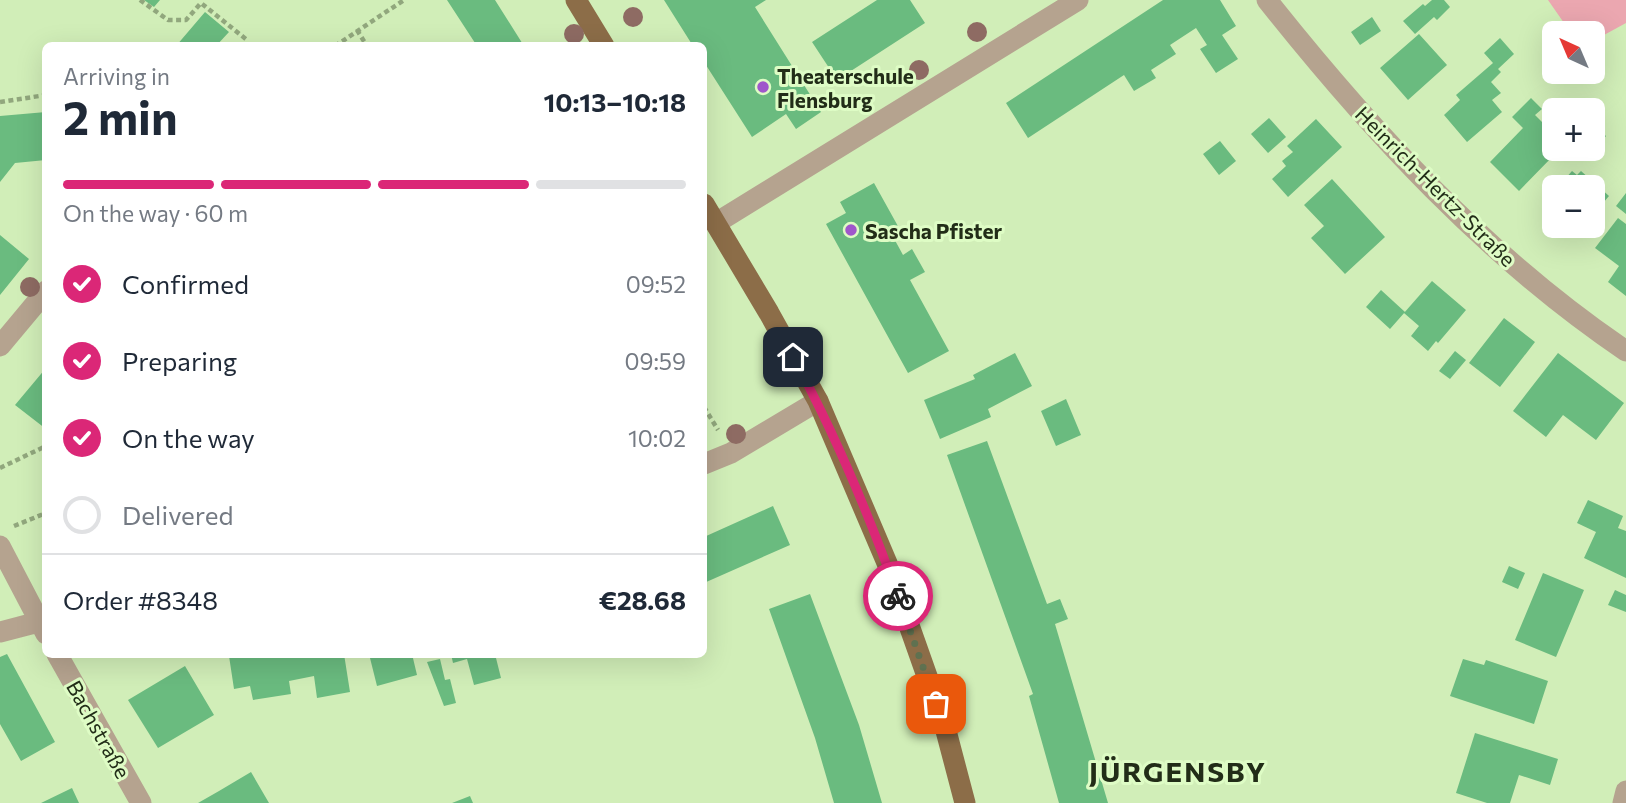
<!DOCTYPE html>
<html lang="en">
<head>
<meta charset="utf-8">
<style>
  :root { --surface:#fff; --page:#f2f2f3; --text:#1f2937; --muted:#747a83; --line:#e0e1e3; --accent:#db2777 }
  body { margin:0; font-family:Commissioner,sans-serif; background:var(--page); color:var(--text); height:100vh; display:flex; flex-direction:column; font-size:26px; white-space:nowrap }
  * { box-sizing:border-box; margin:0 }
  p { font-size:23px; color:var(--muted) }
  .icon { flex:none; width:38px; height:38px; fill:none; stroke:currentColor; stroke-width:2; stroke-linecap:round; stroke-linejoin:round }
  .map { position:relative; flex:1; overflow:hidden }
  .side { position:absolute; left:42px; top:42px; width:665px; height:616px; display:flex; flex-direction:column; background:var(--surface); border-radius:10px; box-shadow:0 7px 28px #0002 }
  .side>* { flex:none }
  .needle { width:46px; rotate:316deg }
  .fabs { position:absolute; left:1542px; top:21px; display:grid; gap:14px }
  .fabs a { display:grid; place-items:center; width:63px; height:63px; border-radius:10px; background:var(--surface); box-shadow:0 7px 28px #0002; font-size:35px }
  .pin { position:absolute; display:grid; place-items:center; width:60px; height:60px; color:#fff; margin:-30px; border-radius:14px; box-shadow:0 4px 10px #0006 }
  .courier { position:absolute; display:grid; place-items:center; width:70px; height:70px; margin:-35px; border:5px solid #db2777; border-radius:50%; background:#fff; color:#222; box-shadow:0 2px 9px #0007 }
  .summary em { font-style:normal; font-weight:700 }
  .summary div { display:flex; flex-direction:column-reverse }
  .summary { display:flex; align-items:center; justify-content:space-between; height:119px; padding:0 21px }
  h1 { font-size:46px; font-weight:700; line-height:52px }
  .bar { display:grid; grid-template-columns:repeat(4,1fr); gap:10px 7px; align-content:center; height:84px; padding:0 21px }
  .bar i { height:9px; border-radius:5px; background:var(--line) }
  .bar .selected { background:var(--accent) }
  .bar p { grid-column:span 4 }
  .line { display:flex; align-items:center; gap:18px; padding:0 21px; border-top:2px solid var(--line) }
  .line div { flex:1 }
  ol { padding:0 21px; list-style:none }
  li { display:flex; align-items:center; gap:21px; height:77px }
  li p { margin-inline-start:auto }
  li .icon { padding:7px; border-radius:50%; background:var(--accent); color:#fff; stroke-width:4 }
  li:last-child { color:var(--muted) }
  li i { width:38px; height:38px; border:4px solid var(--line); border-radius:50% }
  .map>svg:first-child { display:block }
</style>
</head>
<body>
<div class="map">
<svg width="1626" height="803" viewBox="0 0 1626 803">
  <rect width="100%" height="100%" fill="#d1eeb8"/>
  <!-- green -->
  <path fill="#eba7b0" d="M 1548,0 L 1626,0 L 1626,23 L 1593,41 L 1592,33 L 1571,33 Z"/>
  <!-- building -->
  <path fill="#6abb7f" d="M 144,0 L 160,0 L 154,7 Z
    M 447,0 L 495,0 L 524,46 L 477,46 Z
    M 664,0 L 766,0 L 755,7 L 821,112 L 796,129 L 786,114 L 752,137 L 704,62 L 704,46 L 693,46 Z
    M 877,0 L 910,0 L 925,23 L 837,80 L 812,42 Z
    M 1163,0 L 1220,0 L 1236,26 L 1222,35 L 1238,59 L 1216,73 L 1200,49 L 1207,45 L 1196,28 L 1170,45 L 1176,54 L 1151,70 L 1156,78 L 1134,91 L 1124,75 L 1028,138 L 1006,103 Z
    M 1432,0 L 1444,0 L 1450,7 L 1437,20 L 1434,17 L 1415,34 L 1403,21 L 1423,4 L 1425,6 Z
    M 205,12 L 229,32 L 216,46 L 176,46 Z
    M 1372,17 L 1381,31 L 1360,45 L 1351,32 Z
    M 1419,34 L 1447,65 L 1408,100 L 1380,68 Z
    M 1500,38 L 1514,54 L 1498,69 L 1501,72 L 1491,82 L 1501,93 L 1492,100 L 1502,112 L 1467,142 L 1444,115 L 1460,100 L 1456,95 L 1493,63 L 1484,53 Z
    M 1531,98 L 1542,109 L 1535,115 L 1554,134 L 1554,138 L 1546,145 L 1555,154 L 1519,191 L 1490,162 L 1523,128 L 1512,117 Z
    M 46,112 L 46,160 L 15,163 L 0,182 L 0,116 Z
    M 1269,118 L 1286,137 L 1268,153 L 1251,134 Z
    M 1316,119 L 1342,147 L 1288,197 L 1272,179 L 1286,166 L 1282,161 L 1293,152 L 1287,146 Z
    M 1595,127 L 1606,136 L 1590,156 L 1581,149 L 1592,149 L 1592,130 Z
    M 1220,141 L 1236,161 L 1219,175 L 1203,154 Z
    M 1572,171 L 1577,175 L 1581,171 L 1609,196 L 1592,216 L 1592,187 L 1558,187 Z
    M 1332,179 L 1385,237 L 1345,274 L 1311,238 L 1324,226 L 1304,205 Z
    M 874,183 L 899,228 L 891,233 L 903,255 L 912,249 L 925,272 L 910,280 L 949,351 L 908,373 L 826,224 L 846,213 L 840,202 Z
    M 1626,193 L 1626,214 L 1616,206 Z
    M 1554,203 L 1554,221 L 1545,213 Z
    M 1618,218 L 1626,224 L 1626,296 L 1608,282 L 1619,266 L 1595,248 Z
    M 1560,226 L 1584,226 L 1574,238 Z
    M 0,235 L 29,259 L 0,295 Z
    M 1432,281 L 1466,310 L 1438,343 L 1436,341 L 1428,351 L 1411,336 L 1419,326 L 1404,313 Z
    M 1381,290 L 1405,312 L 1390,329 L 1366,307 Z
    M 1504,318 L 1535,342 L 1500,387 L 1469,363 Z
    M 1455,351 L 1466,360 L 1450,379 L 1439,371 Z
    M 1015,353 L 1032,386 L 988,409 L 991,417 L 940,439 L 924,400 L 975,379 L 973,375 Z
    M 1558,353 L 1624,403 L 1596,440 L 1563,415 L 1546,437 L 1513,411 Z
    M 46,368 L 46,429 L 15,405 Z
    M 1066,399 L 1081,435 L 1056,446 L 1041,411 Z
    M 987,441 L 1047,604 L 1060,599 L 1068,619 L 1055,624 L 1108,803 L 1059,803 L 1029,696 L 1033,694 L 947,455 Z
    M 1588,500 L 1623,516 L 1618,528 L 1626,531 L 1626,578 L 1584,558 L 1596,532 L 1577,523 Z
    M 773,506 L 790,545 L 704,583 L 704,537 Z
    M 1509,566 L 1525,573 L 1518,589 L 1502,582 Z
    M 1543,573 L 1584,590 L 1556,657 L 1515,640 Z
    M 1615,590 L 1626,595 L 1626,612 L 1608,605 Z
    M 810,594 L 859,725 L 882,803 L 834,803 L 815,738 L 769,609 Z
    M 7,654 L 55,742 L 21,761 L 0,724 L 0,657 Z
    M 241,654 L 344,654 L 350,692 L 317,698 L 314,676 L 289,681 L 291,694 L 253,700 L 250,686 L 234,689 L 229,656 Z
    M 369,654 L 412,654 L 417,675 L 377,686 Z
    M 451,654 L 495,654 L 501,678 L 474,685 L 467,659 L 453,663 Z
    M 440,659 L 445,680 L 450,679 L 456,703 L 444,706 L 427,662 Z
    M 1463,659 L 1484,665 L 1486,660 L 1548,681 L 1534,724 L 1450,696 Z
    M 185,666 L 214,715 L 158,748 L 128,700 Z
    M 1475,733 L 1558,759 L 1550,785 L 1519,775 L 1510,803 L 1487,803 L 1456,793 Z
    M 251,772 L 269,803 L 198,803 L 219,791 Z
    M 72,788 L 79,803 L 41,803 Z
    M 470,796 L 473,803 L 452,803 Z"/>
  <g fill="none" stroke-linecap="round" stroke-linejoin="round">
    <!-- path -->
    <path stroke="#91a77d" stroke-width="4.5" stroke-dasharray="5 3.5" stroke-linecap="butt" d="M 140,0 L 168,20 L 186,20 L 201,3 L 247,40
      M 357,30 L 367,46
      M 335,46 L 404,0
      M 0,102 L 46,95
      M 704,407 L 718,430
      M 0,468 L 46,446
      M 14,526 L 46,513"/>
    <!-- minor -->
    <path stroke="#b5a38f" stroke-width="21" d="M 1267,0 C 1371,131 1487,257 1626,351
      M 716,223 L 1078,0
      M 0,346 L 46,291
      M 704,464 L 731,453 L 818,401
      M 0,546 L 46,634
      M 0,632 L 46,620
      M 57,654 L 141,803
      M 1623,803 L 1626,791"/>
    <!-- major -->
    <path stroke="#8c6d48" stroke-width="21" d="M 576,0 L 604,46
      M 704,204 L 769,313 L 818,401 L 887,563 L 945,727 L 965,803"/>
  </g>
  <!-- trees -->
  <g fill="#8e6b63">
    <circle cx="633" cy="17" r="10"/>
    <circle cx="977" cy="32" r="10"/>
    <circle cx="574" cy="34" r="10"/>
    <circle cx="919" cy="70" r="10"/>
    <circle cx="30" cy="287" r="10"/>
    <circle cx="736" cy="434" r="10"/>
  </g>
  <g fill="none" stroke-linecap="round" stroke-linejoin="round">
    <!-- done -->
    <path stroke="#5f7150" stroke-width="7" stroke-dasharray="0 12.6" d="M 898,596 L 936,704"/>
    <!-- route -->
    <path stroke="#db2777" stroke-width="9" d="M 793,357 C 835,433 869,515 898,596"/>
  </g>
  <!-- markers -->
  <g fill="#9f57cb" stroke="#defcc5" stroke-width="2.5">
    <circle cx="763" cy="87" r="7"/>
    <circle cx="851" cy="230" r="7"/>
  </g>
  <g text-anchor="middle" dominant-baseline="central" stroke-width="6" stroke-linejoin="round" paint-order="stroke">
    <!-- poi labels -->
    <g font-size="21" font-weight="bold" fill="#222d18" stroke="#defcc5" text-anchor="start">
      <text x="777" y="75">Theaterschule<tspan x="777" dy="24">Flensburg</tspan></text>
      <text x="865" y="230">Sascha Pfister</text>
    </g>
    <!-- street labels -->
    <g font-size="21" fill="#222d18" stroke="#defcc5">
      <text transform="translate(1436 186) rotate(45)">Heinrich-Hertz-Straße</text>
      <text transform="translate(99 729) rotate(61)">Bachstraße</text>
    </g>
    <!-- district labels -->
    <g font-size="28" font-weight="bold" letter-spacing="2" fill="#222d18" stroke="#defcc5">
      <text x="1178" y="771">JÜRGENSBY</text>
    </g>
  </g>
</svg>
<div class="fabs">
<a><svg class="needle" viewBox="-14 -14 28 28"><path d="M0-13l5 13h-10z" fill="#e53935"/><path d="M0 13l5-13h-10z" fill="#747a83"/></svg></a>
<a>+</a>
<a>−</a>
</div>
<div class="pin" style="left:936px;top:704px;background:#ea580c"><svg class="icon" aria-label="bag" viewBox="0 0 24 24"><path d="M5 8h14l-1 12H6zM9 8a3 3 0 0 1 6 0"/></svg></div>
<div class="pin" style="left:793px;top:357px;background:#1f2937"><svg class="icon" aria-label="home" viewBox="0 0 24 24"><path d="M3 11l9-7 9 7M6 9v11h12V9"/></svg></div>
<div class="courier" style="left:898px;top:596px"><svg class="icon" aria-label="bike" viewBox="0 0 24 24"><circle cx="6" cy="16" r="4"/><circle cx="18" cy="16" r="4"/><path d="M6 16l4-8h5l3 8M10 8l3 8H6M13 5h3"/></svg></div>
<section class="side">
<div class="summary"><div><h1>2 min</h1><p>Arriving in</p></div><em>10:13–10:18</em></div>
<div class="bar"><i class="selected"></i><i class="selected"></i><i class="selected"></i><i></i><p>On the way · 60 m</p></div>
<ol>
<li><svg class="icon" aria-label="check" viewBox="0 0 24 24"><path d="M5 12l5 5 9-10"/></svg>Confirmed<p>09:52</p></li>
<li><svg class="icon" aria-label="check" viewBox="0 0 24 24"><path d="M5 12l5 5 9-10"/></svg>Preparing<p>09:59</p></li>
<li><svg class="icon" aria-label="check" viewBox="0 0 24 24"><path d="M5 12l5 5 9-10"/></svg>On the way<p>10:02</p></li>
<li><i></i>Delivered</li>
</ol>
<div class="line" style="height:91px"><div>Order #8348</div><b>€28.68</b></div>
</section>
</div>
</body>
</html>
